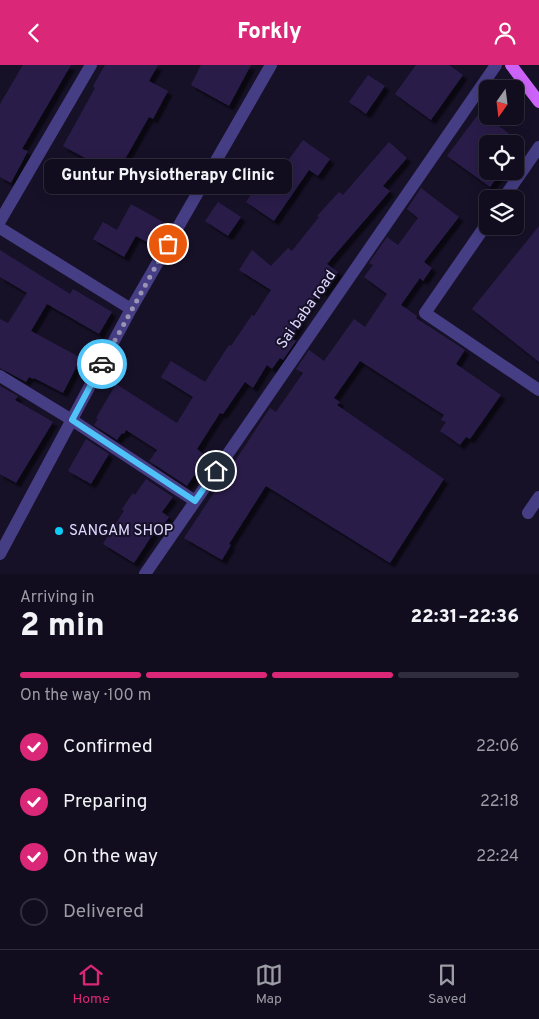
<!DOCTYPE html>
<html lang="en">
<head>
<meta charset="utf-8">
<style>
  :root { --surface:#110d1e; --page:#1a1627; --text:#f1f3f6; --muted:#9c9ca4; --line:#302d3c; --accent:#db2777 }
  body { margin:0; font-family:Overpass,sans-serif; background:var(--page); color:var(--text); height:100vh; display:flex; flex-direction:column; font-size:19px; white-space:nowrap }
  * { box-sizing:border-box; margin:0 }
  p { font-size:16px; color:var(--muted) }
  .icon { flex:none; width:28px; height:28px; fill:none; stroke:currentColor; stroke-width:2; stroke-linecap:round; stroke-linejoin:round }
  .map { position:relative; height:509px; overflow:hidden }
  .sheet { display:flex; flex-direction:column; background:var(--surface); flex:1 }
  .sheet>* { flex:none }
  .needle { width:32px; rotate:194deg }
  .tools { position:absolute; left:479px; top:15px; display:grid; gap:10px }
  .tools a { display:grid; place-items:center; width:45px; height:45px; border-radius:8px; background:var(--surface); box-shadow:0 2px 12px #0003,0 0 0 1px var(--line); font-size:25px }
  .pin { position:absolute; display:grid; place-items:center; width:42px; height:42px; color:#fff; margin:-21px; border:2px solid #fff; border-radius:50%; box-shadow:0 1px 5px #0007 }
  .courier { position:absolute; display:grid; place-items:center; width:50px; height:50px; margin:-25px; border:4px solid #4fc3f7; border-radius:50%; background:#fff; color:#222; box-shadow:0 1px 6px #0007 }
  .bubble { position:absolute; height:35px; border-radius:8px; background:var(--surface); box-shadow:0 2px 12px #0003,0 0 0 1px var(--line); font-size:16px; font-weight:800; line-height:35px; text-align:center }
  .summary em { font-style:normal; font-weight:800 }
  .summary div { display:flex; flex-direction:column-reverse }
  .summary { display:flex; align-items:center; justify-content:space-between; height:85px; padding:0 20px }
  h1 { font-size:32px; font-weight:800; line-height:38px }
  .bar { display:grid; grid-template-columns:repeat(4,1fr); gap:8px 5px; align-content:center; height:60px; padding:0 20px }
  .bar i { height:6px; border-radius:4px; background:var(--line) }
  .bar .selected { background:var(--accent) }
  .bar p { grid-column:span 4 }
  ol { padding:0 20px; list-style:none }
  li { display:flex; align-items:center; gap:15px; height:55px }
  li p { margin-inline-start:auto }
  li .icon { padding:5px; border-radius:50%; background:var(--accent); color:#fff; stroke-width:4 }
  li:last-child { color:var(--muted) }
  li i { width:28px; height:28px; border:2px solid var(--line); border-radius:50% }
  header { display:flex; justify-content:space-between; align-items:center; height:65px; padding:0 20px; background:var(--accent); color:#fff; font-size:22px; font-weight:800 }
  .tab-bar { display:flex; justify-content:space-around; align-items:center; height:70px; border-top:1px solid var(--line); background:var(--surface); font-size:14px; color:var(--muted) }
  .tab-bar a { display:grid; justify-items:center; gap:2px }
  .tab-bar .selected { color:var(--accent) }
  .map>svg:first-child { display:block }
</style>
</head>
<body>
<header><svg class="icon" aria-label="back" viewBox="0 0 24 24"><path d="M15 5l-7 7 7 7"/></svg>Forkly<svg class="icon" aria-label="person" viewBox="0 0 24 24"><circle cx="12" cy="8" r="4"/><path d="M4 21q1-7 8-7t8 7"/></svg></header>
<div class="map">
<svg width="539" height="509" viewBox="0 0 539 509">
  <defs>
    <filter id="shadow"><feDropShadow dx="4.5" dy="4.5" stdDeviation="1" flood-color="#0009"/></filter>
  </defs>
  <rect width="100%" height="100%" fill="#171128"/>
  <!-- building -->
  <path fill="#291e48" filter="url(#shadow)" d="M 23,0 L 71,0 L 22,84 L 28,86 L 11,118 L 0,112 L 0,39 Z
    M 105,0 L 158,0 L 149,16 L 168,26 L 153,54 L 149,52 L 116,110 L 63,81 L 95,23 L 93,21 Z
    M 201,0 L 251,0 L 229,41 L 191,20 Z
    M 416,0 L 449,0 L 463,10 L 431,55 L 395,29 Z
    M 368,10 L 385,21 L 366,49 L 349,37 Z
    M 480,47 L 523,79 L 488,79 L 488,106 L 500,109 L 490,122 L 447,91 Z
    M 303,75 L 330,94 L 318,111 L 309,105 L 274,156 L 246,137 L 272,97 L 282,104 Z
    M 389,77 L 407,93 L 383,121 L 390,126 L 327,199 L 338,207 L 323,228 L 320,225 L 299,256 L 301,257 L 290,273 L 296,276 L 283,295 L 280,293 L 272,304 L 267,300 L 253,323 L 245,317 L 223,349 L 220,348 L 197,384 L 209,393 L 202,404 L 200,402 L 187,421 L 149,396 L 157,385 L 126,365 L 124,369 L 122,368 L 117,375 L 94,360 L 98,354 L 96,353 L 116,319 L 177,358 L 193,332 L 161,312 L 171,296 L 205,317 L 229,280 L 231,281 L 252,250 L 254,251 L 271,225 L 239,205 L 252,185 L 271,201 L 288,183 L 292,186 L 319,152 L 317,151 L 339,127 L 343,130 Z
    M 421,123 L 459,152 L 424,197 L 432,203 L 423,216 L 420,213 L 401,240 L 417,251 L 416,253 L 465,285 L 456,299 L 501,330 L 470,374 L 466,372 L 460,380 L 440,366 L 446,357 L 441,355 L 444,350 L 360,296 L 334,333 L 340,337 L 337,340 L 444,414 L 390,498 L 266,421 L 229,479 L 231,480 L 222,495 L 184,473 L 270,343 L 276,347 L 303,308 L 296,304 L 309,285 L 324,296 L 354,254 L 365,262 L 387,229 L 364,212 L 373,200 L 369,198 L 387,172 L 398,180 L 418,153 L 407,144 Z
    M 218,137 L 241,152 L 228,171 L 205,156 Z
    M 131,139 L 163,157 L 150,179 L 136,171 L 124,192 L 93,174 L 103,157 L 117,165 Z
    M 539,161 L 539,297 L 472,244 Z
    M 0,185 L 70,229 L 73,224 L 112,247 L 99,269 L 47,239 L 31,266 L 81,293 L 63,328 L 34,313 L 33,314 L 29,312 L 26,317 L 0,303 L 0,254 L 8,258 L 27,228 L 0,212 Z
    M 0,321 L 18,331 L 15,335 L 53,357 L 16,418 L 0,409 Z
    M 86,374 L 109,389 L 91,419 L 68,406 Z
    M 146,414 L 173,432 L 162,447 L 169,452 L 158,468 L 155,466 L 134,498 L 103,479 L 124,446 L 122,444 L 133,428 L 135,430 Z"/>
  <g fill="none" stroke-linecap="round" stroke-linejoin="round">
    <!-- minor -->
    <path stroke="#463e85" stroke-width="12" d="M 503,134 L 539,82
      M 0,156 L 91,0
      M 488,157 L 425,248 L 539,325
      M 0,163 L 131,244
      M 0,311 L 72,355 L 195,436
      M 528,448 L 539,432
      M 0,489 L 131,244 L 271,0
      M 145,509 L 496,0"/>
    <!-- major -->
    <path stroke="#cd64f9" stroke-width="12" d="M 511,0 L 539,37"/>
  </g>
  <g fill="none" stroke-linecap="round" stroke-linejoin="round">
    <!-- done -->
    <path stroke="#9a93b3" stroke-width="5" stroke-dasharray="0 9" d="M 102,299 L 168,179"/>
    <!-- route -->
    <path stroke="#4fc3f7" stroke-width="6" d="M 102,299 L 72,355 L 195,436 L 216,406"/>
  </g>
  <!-- markers -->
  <circle fill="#0dcdf6" stroke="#171128" stroke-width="2" cx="59" cy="466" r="5"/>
  <g text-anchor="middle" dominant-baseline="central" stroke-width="4" stroke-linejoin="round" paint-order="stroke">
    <!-- street labels -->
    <g font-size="15" fill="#e0d9fe" stroke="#171128">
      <text transform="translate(307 245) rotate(-55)">Sai baba road</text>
    </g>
    <!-- poi labels -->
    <g font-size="15" fill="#e0d9fe" stroke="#171128" text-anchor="start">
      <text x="69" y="466">SANGAM SHOP</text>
    </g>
  </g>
</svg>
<div class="tools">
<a><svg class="needle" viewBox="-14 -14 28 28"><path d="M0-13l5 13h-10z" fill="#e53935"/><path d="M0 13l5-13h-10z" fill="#9c9ca4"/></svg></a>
<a><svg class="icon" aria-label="locate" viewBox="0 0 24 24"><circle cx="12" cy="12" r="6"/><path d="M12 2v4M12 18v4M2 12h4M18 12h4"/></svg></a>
<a><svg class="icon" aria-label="layers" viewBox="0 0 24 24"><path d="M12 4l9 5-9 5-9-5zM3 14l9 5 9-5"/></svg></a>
</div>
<div class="pin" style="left:168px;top:179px;background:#ea580c"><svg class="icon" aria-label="bag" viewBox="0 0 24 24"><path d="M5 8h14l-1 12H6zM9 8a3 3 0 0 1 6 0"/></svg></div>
<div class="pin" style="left:216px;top:406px;background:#1f2937"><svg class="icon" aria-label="home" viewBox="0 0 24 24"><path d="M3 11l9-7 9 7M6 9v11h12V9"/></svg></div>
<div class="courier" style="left:102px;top:299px"><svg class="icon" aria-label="car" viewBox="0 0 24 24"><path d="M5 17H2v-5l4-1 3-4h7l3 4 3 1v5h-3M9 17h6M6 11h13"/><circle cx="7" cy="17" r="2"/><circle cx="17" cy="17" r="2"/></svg></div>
<div class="bubble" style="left:44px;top:94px;width:248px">Guntur Physiotherapy Clinic</div>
</div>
<section class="sheet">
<div class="summary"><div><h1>2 min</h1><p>Arriving in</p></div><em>22:31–22:36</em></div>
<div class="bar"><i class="selected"></i><i class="selected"></i><i class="selected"></i><i></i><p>On the way · 100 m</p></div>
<ol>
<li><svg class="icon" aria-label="check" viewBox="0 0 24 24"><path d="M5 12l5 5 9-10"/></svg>Confirmed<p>22:06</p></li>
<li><svg class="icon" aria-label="check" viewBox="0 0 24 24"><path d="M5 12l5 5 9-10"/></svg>Preparing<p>22:18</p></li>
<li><svg class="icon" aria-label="check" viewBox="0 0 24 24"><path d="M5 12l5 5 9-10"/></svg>On the way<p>22:24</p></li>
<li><i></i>Delivered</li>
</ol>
</section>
<nav class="tab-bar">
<a class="selected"><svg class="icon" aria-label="home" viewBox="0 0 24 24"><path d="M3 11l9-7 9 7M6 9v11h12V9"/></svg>Home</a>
<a><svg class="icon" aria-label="map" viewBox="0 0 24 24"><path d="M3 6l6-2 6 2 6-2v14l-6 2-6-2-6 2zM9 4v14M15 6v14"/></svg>Map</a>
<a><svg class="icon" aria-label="saved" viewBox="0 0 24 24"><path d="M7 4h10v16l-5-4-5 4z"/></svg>Saved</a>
</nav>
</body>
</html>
